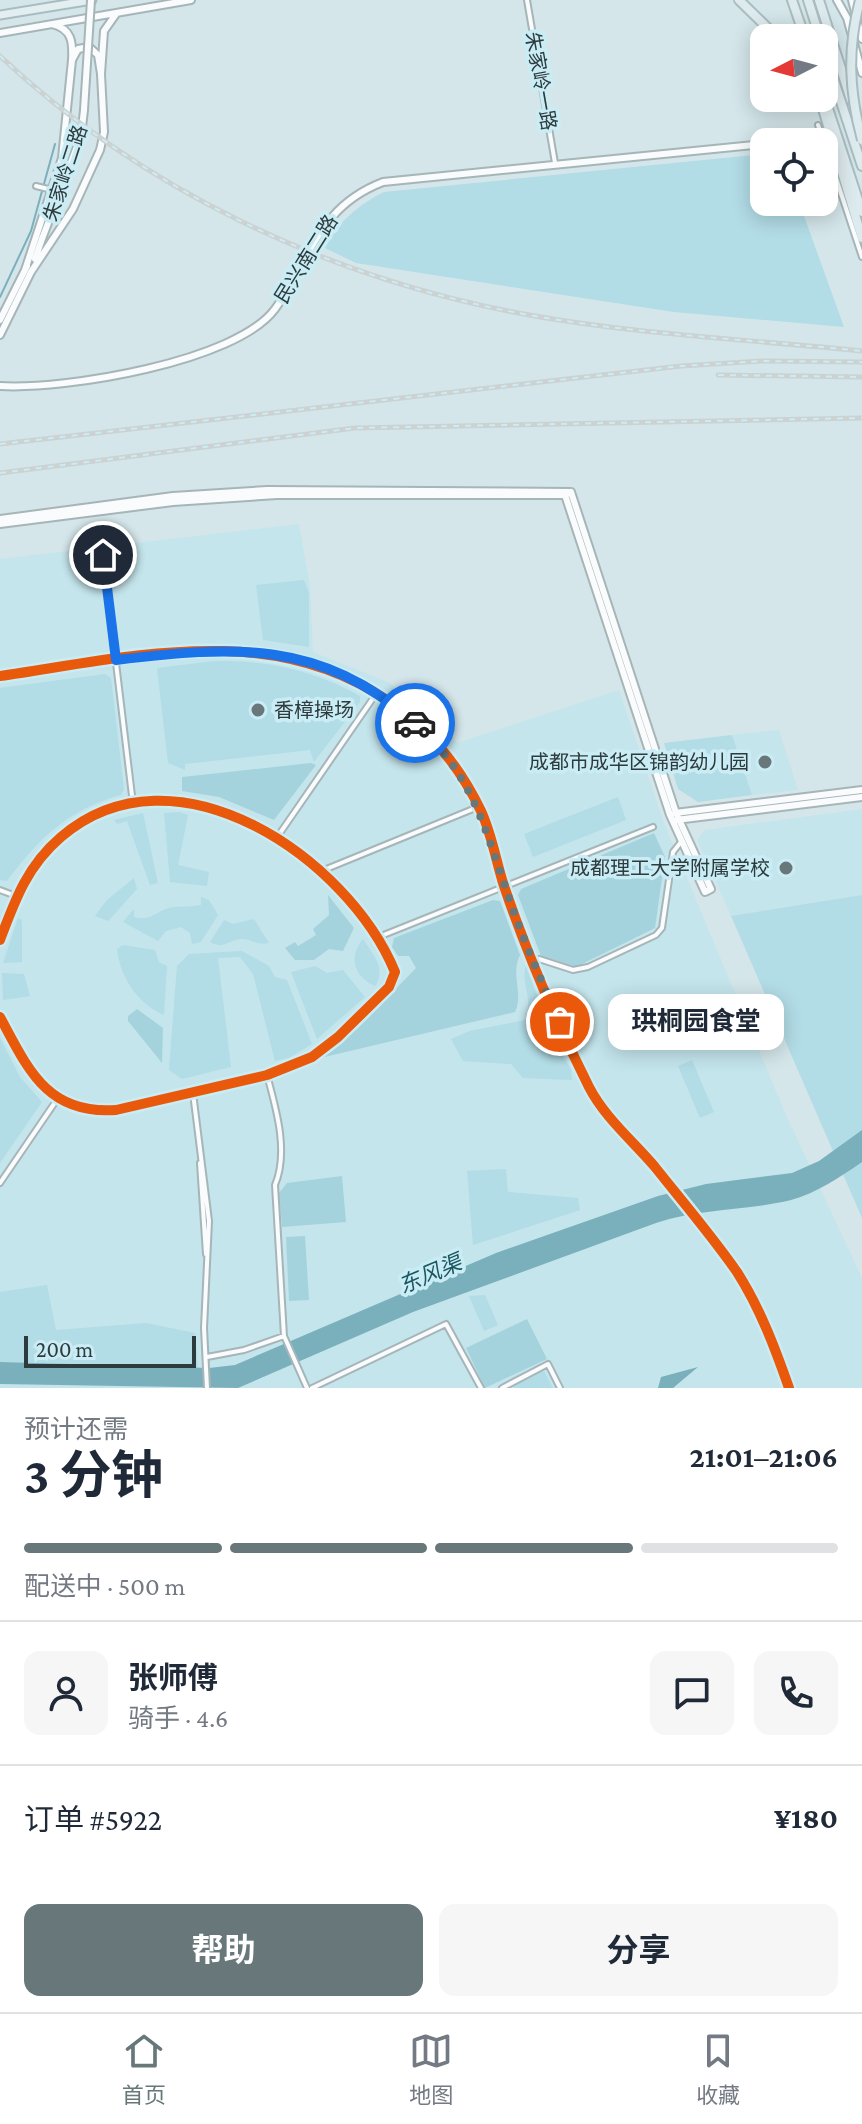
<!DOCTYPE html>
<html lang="zh">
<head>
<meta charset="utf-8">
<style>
  :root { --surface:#fff; --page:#f6f6f7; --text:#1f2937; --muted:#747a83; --line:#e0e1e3; --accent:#67777a }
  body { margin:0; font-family:"Crimson Pro","Noto Sans SC",serif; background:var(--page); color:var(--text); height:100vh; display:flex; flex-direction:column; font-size:30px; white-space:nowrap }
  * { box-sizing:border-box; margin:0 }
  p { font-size:26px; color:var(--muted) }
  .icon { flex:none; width:44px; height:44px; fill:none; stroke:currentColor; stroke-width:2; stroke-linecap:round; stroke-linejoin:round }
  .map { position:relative; height:1388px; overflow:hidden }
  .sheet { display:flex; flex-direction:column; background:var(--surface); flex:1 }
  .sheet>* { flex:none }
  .needle { width:52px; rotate:264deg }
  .controls { position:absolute; left:750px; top:24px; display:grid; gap:16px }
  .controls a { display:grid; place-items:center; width:88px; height:88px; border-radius:16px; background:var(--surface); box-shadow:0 4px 20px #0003; font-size:40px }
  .scale { position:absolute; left:24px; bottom:20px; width:172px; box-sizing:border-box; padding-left:8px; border:4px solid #2d3b3e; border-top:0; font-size:22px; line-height:28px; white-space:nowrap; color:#2d3b3e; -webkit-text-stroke:6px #caecf4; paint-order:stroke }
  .pin { position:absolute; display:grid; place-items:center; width:68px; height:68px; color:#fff; margin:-34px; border:4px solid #fff; border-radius:50%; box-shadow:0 2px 8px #0007 }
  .courier { position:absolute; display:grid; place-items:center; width:80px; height:80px; margin:-40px; border:6px solid #1a73e8; border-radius:50%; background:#fff; color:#222; box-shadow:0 2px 10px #0007 }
  .bubble { position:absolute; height:56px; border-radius:16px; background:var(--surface); box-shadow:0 4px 20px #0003; font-size:26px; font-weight:700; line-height:56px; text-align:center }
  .overview em { font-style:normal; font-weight:700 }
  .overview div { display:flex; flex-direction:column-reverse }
  .overview { display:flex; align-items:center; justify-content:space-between; height:136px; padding:0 24px }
  h1 { font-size:52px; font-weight:700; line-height:60px }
  .bar { display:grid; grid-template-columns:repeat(4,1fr); gap:12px 8px; align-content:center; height:96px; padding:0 24px }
  .bar i { height:10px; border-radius:6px; background:var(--line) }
  .bar .active { background:var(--accent) }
  .bar p { grid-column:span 4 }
  .line { display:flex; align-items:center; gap:20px; padding:0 24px; border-top:2px solid var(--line) }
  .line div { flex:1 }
  .round { display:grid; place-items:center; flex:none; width:84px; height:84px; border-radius:16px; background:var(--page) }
  .button { display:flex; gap:16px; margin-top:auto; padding:16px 24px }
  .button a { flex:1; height:92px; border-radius:16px; background:var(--accent); color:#fff; font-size:32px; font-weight:700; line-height:92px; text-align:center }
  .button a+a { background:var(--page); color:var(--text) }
  .dock { display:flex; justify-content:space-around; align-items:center; height:112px; border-top:2px solid var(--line); background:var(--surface); font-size:22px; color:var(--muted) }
  .dock a { display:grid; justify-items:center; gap:4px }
  .dock .active { color:var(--accent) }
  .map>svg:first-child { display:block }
</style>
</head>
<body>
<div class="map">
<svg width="862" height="1388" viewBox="0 0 862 1388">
  <rect width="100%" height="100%" fill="#d4e6ea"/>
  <!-- built -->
  <path fill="#c4e5ec" d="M 299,524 L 310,586 L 313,652 L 388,682 L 429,712 L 457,743 L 619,690 L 664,823 L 786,1115 L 862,1278 L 862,1388 L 0,1388 L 0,559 Z
    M 779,730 L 798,790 L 752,795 L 732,735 Z
    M 862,809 L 862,895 L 731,916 L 697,840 L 705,830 Z"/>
  <!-- green -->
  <path fill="#b2dce6" d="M 764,154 L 764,202 L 799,202 L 844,327 L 674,312 L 356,263 L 323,247 C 340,222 356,206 384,192 Z
    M 304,580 L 309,593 L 309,647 L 263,640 L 256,585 Z
    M 215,661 C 267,660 314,670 360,696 L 360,702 L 314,762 L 310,750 L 185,764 L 185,770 L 168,763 L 157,668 Z
    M 105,674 L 111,678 L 124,789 L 121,795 C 69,809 38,839 7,881 L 0,880 L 0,688 Z
    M 732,735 L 752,795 L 698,802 L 678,789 L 664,743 Z
    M 618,797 L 626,820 L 533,857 L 524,834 Z
    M 180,812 L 188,815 L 178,865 L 209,872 L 207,886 L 170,882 L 164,813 Z
    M 143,813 L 158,883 L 150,885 L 127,821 L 117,824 L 114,820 Z
    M 134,878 L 137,889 L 108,921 L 95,916 L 107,900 Z
    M 862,895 L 862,1218 L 731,916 Z
    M 201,897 L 209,900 L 218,915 L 201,942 L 192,944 L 190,933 L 181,927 L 166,931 L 158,941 L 123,922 L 134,909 L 134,917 C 150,921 153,914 166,909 C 175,905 190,908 201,905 Z
    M 18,918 L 22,920 L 22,962 L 3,963 Z
    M 254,919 L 269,943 C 257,946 252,939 242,939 C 229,939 224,950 210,942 L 224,920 L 233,924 Z
    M 363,939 C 373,955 387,968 375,986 C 354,977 348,957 363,939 Z
    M 123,945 L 155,950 L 159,962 L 167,966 L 164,1015 C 138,1004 120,977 117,949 Z
    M 242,951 L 269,966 L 275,977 L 287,980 L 312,1044 L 289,1058 L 275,1061 L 253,974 L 240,957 L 218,958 L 231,1067 L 182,1079 L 169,1070 L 177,966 L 189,954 Z
    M 526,965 L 554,1043 L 571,1069 L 572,1080 L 523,1078 L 511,1064 L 463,1061 L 451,1039 L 470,1031 L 525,1020 C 534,995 520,984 526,965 Z
    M 315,966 L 327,973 L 343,970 L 365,997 L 317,1039 L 291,972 Z
    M 2,973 L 24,974 L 30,996 L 3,1000 Z
    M 0,1038 L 20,1077 L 42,1102 L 0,1163 Z
    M 692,1060 L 714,1112 L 700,1118 L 678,1066 Z
    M 506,1169 L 508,1192 L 578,1198 L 580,1210 L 473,1245 L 467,1171 Z
    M 47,1285 L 56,1330 L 146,1323 L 195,1333 L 198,1368 L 0,1362 L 0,1292 Z
    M 485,1295 L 498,1325 L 484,1331 L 469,1296 Z
    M 544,1371 L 553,1388 L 514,1388 L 513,1386 Z"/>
  <!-- forest -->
  <path fill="#a5d3dd" d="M 311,763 L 316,765 L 274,820 L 219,797 L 182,791 L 182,777 Z
    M 654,833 L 665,857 L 655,928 L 576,967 L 541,956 L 518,895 L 521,889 Z
    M 328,895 L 354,928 L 343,951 L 329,949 L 314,960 L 295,960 L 285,948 L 295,942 L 298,946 L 316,935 L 313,929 L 329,915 Z
    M 493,900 L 500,901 L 520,955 C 510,975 524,993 515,1012 L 316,1059 L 357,1029 L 416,968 L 409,956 L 398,956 L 392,947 L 394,938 Z
    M 137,1009 L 163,1028 L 162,1063 L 128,1021 L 128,1016 Z
    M 342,1176 L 346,1222 L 282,1227 L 279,1193 L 287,1183 Z
    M 305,1236 L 309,1300 L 289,1301 L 286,1237 Z
    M 527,1319 L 547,1359 L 485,1388 L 466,1348 Z"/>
  <!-- water -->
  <path fill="#7ab0bc" d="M 862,1130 L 862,1162 C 840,1177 817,1193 791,1200 C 746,1211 700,1208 656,1223 L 413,1312 L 238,1388 L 0,1384 L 0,1362 L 209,1368 L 235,1365 L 496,1253 L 658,1196 L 706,1184 L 792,1173 L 819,1161 Z
    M 698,1367 L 673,1388 L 658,1388 L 661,1377 Z"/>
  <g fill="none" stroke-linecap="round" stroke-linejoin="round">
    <!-- stream -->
    <path stroke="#7ab0bc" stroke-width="2" d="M 0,297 L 31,231 L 55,144"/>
    <defs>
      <path id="minor" d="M 527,0 L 555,163
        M 818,125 L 824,142
        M 824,142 L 862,257
        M 36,186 L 52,190
        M 103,555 L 133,804
        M 0,676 C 131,657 271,620 388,701 C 428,728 460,767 481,811 C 492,835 496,861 504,886 C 527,954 557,1023 589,1087 C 605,1118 633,1141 655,1167 C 682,1201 712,1236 737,1272 C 760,1308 775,1348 789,1388
        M 278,836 L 376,694
        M 319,872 L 478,807
        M 0,890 L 16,896
        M 376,938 L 653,827
        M 0,940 C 15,900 27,866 61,837 C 175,739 348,858 395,972 L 389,987 L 338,1037 L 312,1057 L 267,1075 L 116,1110 C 47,1115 28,1069 0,1017
        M 539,959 L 573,970 L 588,967 L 656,935 L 662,928 L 673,852 L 681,842
        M 267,1075 C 276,1108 289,1152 275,1185 L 284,1336 L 307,1388
        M 193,1093 L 209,1221 L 204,1328 L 207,1388
        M 200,1163 L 206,1254
        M 0,1183 L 58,1098
        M 207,1357 L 244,1350 L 284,1336
        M 312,1388 L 446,1324 L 481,1388
        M 502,1388 L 548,1364 L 560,1388"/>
      <path id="tertiary" d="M 837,0 L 847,18 L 862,73
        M 852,0 L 862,39
        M 791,142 L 810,140
        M 42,239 L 81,136 L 84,110
        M 35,259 L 43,236
        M 0,320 L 27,266
        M 0,335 L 31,272 L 73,209 L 100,150 L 104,132 L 101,74 L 98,55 L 89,47 L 78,49 L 72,60 L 62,158 L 25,270
        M 0,386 C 64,390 236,362 275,309 C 312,257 318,207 383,182 L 764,144
        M 571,492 L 676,813 L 711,889
        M 565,495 L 670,815 L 705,892 L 711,889
        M 0,519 L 173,496 L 267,490 L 571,492
        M 0,524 L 173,502 L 277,495 L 565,495 L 571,492
        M 675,813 L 862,790
        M 676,820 L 862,797"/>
      <path id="secondary" d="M 52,24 C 72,29 73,42 72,60
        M 0,33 L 191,0
        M 101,74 L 104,31 L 116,14"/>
      <path id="trunk" d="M 0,15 L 92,0"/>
      <path id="motorway" d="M 739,0 L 778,38
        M 792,0 L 805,38
        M 808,0 L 820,38
        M 819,0 L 851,100
        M 824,50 L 862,166
        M 824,96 L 862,212
        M 816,98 L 823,109 L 862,238"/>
    </defs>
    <!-- minor casing -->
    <use href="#minor" stroke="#a6b5b8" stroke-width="8"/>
    <!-- tertiary casing -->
    <use href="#tertiary" stroke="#a6b5b8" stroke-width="10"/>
    <!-- secondary casing -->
    <use href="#secondary" stroke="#a6b5b8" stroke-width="10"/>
    <!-- trunk casing -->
    <use href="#trunk" stroke="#a9bdc1" stroke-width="11"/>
    <!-- motorway casing -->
    <use href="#motorway" stroke="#a9bdc1" stroke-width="12"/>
    <!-- minor -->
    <use href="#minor" stroke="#f9fbfc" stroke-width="4"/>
    <!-- tertiary -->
    <use href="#tertiary" stroke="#f9fbfc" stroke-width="6"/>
    <!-- secondary -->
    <use href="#secondary" stroke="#f9fbfc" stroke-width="6"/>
    <!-- trunk -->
    <use href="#trunk" stroke="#e3eef1" stroke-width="7"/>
    <!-- motorway -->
    <use href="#motorway" stroke="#deebee" stroke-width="8"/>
    <defs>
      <path id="rail" d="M 0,56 C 142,189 323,275 513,312 C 627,334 746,339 862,351
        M 718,375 L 862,377
        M 0,444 L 681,366 L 762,361 L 862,362
        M 0,473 L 355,428 L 862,418"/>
    </defs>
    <!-- rail casing -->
    <use href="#rail" stroke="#ccd1d1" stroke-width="5"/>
    <!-- rail -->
    <use href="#rail" stroke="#caecf4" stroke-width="2" stroke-dasharray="6" stroke-linecap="butt"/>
    <defs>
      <path id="tertiary-bridge" d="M 84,110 L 91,0"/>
      <path id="motorway-bridge" d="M 860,0 C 847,49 849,91 862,140"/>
    </defs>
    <!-- tertiary-bridge casing -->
    <use href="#tertiary-bridge" stroke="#a6b5b8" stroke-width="10" stroke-linecap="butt"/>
    <!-- motorway-bridge casing -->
    <use href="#motorway-bridge" stroke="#a9bdc1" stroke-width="12" stroke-linecap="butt"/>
    <!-- tertiary-bridge -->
    <use href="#tertiary-bridge" stroke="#f9fbfc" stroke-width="6"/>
    <!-- motorway-bridge -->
    <use href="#motorway-bridge" stroke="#deebee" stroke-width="8"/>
    <defs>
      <path id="cycleway" d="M 0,676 C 131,657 271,620 388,701 C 428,728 460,767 481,811 C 492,835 496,861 504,886 C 527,954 557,1023 589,1087 C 605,1118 633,1141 655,1167 C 682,1201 712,1236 737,1272 C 760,1308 775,1348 789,1388
        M 0,940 C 15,900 27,866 61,837 C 175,739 348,858 395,972 L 389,987 L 338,1037 L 312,1057 L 267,1075 L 116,1110 C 47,1115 28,1069 0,1017"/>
    </defs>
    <!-- cycleway casing -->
    <use href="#cycleway" stroke="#caecf4" stroke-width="15"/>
    <!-- cycleway -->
    <use href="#cycleway" stroke="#e8590c" stroke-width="10"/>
  </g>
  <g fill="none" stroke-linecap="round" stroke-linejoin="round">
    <!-- done -->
    <path stroke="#67777a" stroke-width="8" stroke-dasharray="0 14.4" d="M 415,723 C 469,771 483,821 505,886 C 520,932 540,979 560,1022"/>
    <!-- route -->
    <path stroke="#1a73e8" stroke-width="10" d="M 103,555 L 116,660 C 233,646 320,639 415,723"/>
  </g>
  <!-- markers -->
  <g fill="#67777a" stroke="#caecf4" stroke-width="3">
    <circle cx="258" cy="710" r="8"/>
    <circle cx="765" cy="762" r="8"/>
    <circle cx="786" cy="868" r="8"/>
  </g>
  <g text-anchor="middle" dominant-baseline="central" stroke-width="7" stroke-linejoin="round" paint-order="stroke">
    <!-- street labels -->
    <g font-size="20" fill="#2d3b3e" stroke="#caecf4">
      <text transform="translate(541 81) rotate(80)">朱家岭一路</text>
      <text transform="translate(65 173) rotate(-72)">朱家岭二路</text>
      <text transform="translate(306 259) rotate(-58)">民兴南二路</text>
    </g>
    <!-- poi labels -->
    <g font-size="20" fill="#2d3b3e" stroke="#caecf4" text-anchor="end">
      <text x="274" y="710" text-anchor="start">香樟操场</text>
      <text x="749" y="762">成都市成华区锦韵幼儿园</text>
      <text x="770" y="868">成都理工大学附属学校</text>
    </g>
    <!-- water labels -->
    <g font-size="22" font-style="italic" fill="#1b5662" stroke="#caecf4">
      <text transform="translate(430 1274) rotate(-23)">东风渠</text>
    </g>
  </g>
</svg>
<div class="controls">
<a><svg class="needle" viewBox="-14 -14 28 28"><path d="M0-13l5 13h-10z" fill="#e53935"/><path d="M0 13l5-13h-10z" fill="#747a83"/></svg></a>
<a><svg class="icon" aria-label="locate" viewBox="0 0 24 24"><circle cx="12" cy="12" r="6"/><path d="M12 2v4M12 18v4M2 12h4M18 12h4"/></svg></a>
</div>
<div class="scale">200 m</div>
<div class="pin" style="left:560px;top:1022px;background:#ea580c"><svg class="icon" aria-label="bag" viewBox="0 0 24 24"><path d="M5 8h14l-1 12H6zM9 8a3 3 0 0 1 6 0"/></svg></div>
<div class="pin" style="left:103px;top:555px;background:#1f2937"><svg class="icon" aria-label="home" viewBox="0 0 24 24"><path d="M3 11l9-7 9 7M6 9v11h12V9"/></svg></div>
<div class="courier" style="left:415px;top:723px"><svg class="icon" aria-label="car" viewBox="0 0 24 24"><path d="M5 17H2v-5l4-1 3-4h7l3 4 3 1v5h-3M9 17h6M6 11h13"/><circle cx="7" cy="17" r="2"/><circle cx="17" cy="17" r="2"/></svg></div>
<div class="bubble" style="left:608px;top:994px;width:176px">珙桐园食堂</div>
</div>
<section class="sheet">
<div class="overview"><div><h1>3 分钟</h1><p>预计还需</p></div><em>21:01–21:06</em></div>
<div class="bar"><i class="active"></i><i class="active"></i><i class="active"></i><i></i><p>配送中 · 500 m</p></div>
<div class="line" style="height:144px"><a class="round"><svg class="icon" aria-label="person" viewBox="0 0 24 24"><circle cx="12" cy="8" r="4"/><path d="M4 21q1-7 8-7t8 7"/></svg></a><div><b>张师傅</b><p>骑手 · 4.6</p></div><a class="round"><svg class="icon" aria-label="chat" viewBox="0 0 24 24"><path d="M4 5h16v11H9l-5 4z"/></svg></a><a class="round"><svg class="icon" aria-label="phone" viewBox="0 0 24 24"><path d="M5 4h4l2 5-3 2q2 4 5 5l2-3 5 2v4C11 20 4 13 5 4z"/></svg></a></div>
<div class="line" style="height:104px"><div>订单 #5922</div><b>¥180</b></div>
<div class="button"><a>帮助</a><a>分享</a></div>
</section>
<nav class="dock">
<a class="active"><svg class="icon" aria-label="home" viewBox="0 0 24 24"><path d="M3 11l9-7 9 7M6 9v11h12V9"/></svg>首页</a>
<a><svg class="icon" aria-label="map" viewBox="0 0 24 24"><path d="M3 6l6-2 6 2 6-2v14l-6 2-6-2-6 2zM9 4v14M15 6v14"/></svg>地图</a>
<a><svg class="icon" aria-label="saved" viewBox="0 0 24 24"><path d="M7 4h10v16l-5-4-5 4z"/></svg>收藏</a>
</nav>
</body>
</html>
